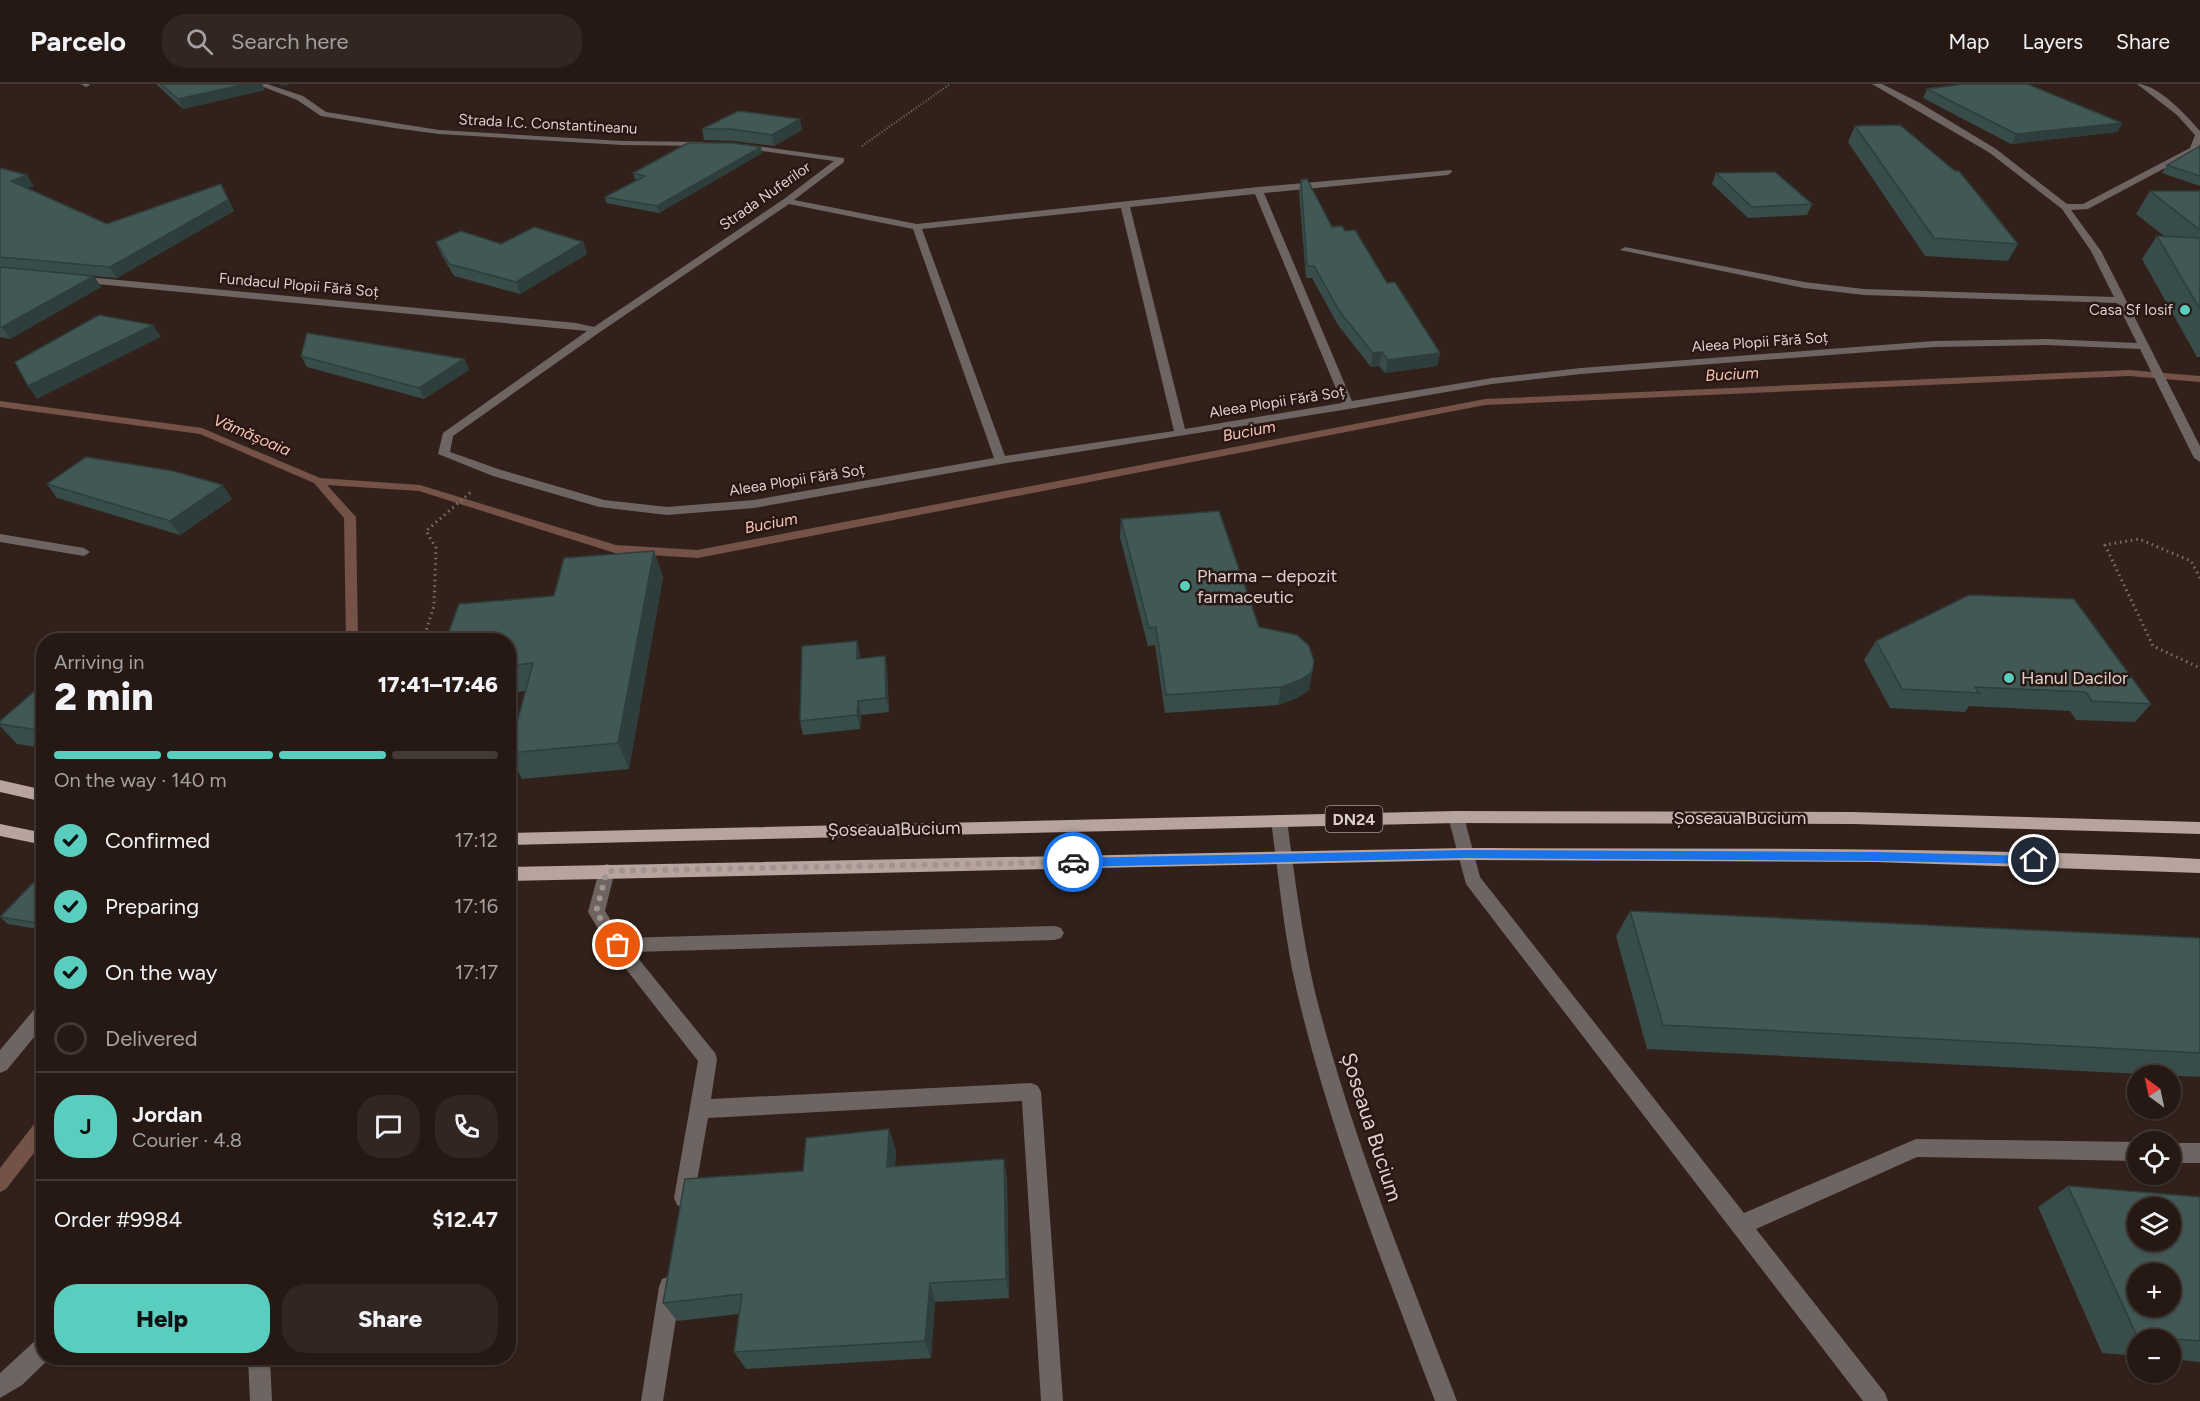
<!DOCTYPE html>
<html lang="en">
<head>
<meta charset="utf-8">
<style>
  :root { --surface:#261914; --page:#322622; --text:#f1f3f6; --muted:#a4a0a0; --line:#423834; --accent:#59cebf }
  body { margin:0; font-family:Figtree,sans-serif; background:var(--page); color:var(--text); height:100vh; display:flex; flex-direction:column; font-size:22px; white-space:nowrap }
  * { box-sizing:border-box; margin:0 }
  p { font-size:20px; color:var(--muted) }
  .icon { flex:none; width:33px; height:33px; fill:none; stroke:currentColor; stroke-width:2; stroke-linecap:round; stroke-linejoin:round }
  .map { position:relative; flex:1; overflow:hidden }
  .side { position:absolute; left:36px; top:549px; width:480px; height:732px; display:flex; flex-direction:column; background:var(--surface); border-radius:24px; box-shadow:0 2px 4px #0004,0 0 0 2px var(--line) }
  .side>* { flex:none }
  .needle { width:39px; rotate:327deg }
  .controls { position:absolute; left:2127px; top:981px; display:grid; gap:12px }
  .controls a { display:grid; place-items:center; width:54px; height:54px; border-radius:50%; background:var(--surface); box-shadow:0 2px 4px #0004,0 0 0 2px var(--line); font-size:30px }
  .pin { position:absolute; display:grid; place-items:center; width:51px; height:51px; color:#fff; margin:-26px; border:3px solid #fff; border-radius:50%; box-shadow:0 2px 6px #0007 }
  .courier { position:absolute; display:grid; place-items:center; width:60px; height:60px; margin:-30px; border:4px solid #1a73e8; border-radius:50%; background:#fff; color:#222; box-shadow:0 2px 8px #0007 }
  .headline em { font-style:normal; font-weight:800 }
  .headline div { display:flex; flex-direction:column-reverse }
  .headline { display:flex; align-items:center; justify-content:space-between; height:102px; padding:0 18px }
  h1 { font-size:39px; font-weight:800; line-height:45px }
  .bar { display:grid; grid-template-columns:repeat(4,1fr); gap:9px 6px; align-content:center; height:72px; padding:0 18px }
  .bar i { height:8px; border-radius:4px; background:var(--line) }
  .bar .on { background:var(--accent) }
  .bar p { grid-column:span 4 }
  .line { display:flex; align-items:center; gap:15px; padding:0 18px; border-top:2px solid var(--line) }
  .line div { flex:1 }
  .round { display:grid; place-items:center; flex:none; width:63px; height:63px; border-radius:24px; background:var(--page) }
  ol { padding:0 18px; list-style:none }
  li { display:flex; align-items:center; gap:18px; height:66px }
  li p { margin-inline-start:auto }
  li .icon { padding:6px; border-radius:50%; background:var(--accent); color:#111; stroke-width:4 }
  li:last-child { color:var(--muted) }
  li i { width:33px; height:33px; border:3px solid var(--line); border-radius:50% }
  .action { display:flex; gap:12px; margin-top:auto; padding:12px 18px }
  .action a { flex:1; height:69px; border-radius:24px; background:var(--accent); color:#111; font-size:24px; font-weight:800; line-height:69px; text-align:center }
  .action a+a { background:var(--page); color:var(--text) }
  header { display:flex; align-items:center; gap:36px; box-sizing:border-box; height:84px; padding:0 30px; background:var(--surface); border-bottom:2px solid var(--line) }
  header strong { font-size:28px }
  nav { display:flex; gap:33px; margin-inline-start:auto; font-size:21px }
  .search { width:420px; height:54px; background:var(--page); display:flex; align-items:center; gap:15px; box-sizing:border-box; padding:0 21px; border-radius:24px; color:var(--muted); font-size:22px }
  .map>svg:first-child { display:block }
</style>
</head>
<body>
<header>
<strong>Parcelo</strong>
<div class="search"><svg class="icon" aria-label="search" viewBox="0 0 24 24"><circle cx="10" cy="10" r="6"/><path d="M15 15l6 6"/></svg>Search here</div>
<nav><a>Map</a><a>Layers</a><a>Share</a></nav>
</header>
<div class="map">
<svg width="2200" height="1317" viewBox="0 0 2200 1317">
  <rect width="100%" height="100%" fill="#32211b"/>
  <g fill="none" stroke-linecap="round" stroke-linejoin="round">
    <!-- stream -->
    <path fill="#755247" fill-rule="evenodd" d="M 2129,286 L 2200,292 L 2200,298 L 2129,292 L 1485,321 L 698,474 L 615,469 L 419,407 L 327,401 L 356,433 L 358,556 L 346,556 L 344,434 L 314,399 L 200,350 L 0,323 L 0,317 L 202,344 L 320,394 L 420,401 L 616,461 L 698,466 L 1485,315 Z
      M 44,1033 L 44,1056 L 6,1105 L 0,1108 L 0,1084 L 38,1035 Z"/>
    <!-- path-far1 -->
    <path stroke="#7e706b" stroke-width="2" stroke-dasharray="1 2" stroke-linecap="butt" d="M 862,62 L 950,0"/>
    <!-- path -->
    <path stroke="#7e706b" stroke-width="3" stroke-dasharray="1.5 4" stroke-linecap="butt" d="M 2200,494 L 2191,477 L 2139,455 L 2105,461 L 2153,562 L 2200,584
      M 423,556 L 434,522 L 436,464 L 426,447 L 471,408"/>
    <!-- minor -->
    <path fill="#6e6562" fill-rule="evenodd" d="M 81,0 L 89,0 L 90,1 L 86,3 Z
      M 256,0 L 267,0 L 303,12 L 326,28 L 439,46 L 622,57 L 704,58 L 708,60 L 704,62 L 622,61 L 439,50 L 394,44 L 321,32 L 297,16 Z
      M 1872,0 L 1882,0 L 1920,19 L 1996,65 L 2067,120 L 2083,120 L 2190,64 L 2195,51 L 2177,31 L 2137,0 C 2158,0 2187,32 2200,47 L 2200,60 L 2197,67 L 2088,125 L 2071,126 L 2101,167 L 2200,362 L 2200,378 L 2194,374 L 2140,265 L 2046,261 L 1934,263 L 1581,290 L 1492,300 L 1349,325 L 1001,380 L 754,424 L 667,431 L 599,423 L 493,392 L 438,370 L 443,349 L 587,247 L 76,198 L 71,195 L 76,192 L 576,239 L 594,243 L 784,115 L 834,77 L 740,64 L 740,60 L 743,60 L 844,74 L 844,78 L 794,116 L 917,140 L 1258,103 L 1451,86 L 1452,88 L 1448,91 L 1264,109 L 1352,317 L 1492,294 L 1581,284 L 1934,257 L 2046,255 L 2137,259 L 2117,219 L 1864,211 L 1804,204 L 1620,166 L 1625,163 L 1804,198 L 1864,205 L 2114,213 L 2091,167 L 2062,125 L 1990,69 ZM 1255,110 L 1342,319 L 1185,345 L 1130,123 ZM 789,120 L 913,145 L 994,374 L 754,416 L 667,423 L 604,416 L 501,386 L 450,368 L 453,352 L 600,248 ZM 1121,124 L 1174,347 L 1005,372 L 922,145 Z
      M 0,450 L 84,464 L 90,468 L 84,472 L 0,458 Z
      M 1456,727 L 1462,729 L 1464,733 L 1480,793 L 1744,1129 L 1916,1055 L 2138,1058 L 2138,1077 L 1917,1073 L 1756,1145 L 1885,1309 L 1888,1317 L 1863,1317 L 1466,800 L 1448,733 L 1450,729 Z
      M 1279,731 L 1285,733 L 1287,737 C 1295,794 1302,852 1315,908 C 1350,1048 1405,1183 1457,1317 L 1435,1317 C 1384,1183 1330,1048 1297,908 C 1284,852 1279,794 1271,737 L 1273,733 Z
      M 607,780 L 613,782 L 615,787 L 605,827 L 622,854 L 1055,842 L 1061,844 L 1064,849 L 1061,854 L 1055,856 L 633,868 L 715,969 L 717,975 L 711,1015 L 1031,999 L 1038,1002 L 1041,1008 L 1063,1317 L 1041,1317 L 1022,1017 L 708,1034 L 694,1114 L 691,1121 L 684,1124 L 677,1121 L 674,1114 L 698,977 L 611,866 L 588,828 L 599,787 L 601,782 Z
      M 44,919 L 44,941 L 7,986 L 0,989 L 0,966 L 38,921 Z
      M 2170,1059 L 2200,1059 L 2200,1079 L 2170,1079 Z
      M 670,1192 L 678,1195 L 681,1203 L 663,1317 L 641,1317 L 659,1203 L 662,1195 Z
      M 44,1253 L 44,1274 L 50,1274 L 22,1301 L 0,1314 L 0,1289 L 36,1256 Z
      M 248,1274 L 270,1274 L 272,1317 L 250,1317 Z"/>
    <!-- major -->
    <path fill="#b7a49e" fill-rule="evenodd" d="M 0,696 L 44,706 L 44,718 L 0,708 Z
      M 1456,727 L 1853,728 L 2200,738 L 2200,750 L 1853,740 L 1456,739 L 508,761 L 508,749 Z
      M 0,740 L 44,749 L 44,761 L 0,752 Z
      M 1465,764 C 1710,765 1955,762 2200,775 L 2200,789 L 1876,778 L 1465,776 L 508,797 L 508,783 Z"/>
  </g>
  <!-- wall -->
  <path fill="#384c49" d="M 156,0 L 262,0 L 265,6 L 183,25 Z
    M 1927,5 L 2122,39 L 2117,48 L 2011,60 L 1923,14 Z
    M 1855,42 L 2018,160 L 2008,177 L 1925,172 L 1848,58 Z
    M 702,45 L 802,46 L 774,62 L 733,57 L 704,56 Z
    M 2200,62 L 2200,102 L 2162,89 L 2167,81 Z
    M 762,69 L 659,129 L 606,119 L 605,113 L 638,96 L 635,95 L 633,89 Z
    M 0,84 L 34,102 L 27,104 L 107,140 L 226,110 L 234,127 L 117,194 L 94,192 L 101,203 L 10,255 L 0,253 Z
    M 1716,89 L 1812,120 L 1807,131 L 1748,134 L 1712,100 Z
    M 1301,96 L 1332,143 L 1387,199 L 1440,269 L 1437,282 L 1385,289 L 1379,282 L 1371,283 L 1338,241 L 1312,194 L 1306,194 L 1299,108 Z
    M 2150,107 L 2200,107 L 2200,273 L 2197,273 L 2142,175 L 2157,152 L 2164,152 L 2136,130 Z
    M 436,158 L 501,160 L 583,158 L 587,170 L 520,210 L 454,192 L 441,170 Z
    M 301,272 L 464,275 L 469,286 L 424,315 L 307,283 Z
    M 47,400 L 232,415 L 180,451 L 57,414 Z
    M 1121,435 L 1259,543 L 1314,577 L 1309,606 L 1297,614 L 1278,621 L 1165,629 L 1155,561 L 1148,562 L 1120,453 Z
    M 654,467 L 663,493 L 629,685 L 522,695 L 509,669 L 525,607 L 508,609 L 508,556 L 554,512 Z
    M 857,557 L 860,575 L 885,572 L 887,586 L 889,628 L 861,631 L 860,645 L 803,651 L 800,637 Z
    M 1876,557 L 2151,620 L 2135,638 L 2076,636 L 2070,627 L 1969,622 L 1965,628 L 1890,624 L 1864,576 Z
    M 44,599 L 44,664 L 17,660 L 0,642 L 0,637 Z
    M 44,796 L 44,846 L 8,840 L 0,833 Z
    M 1630,827 L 2200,854 L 2200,993 L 1647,965 L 1616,852 Z
    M 889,1045 L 896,1067 L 895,1082 L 1004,1075 L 1007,1096 L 1009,1214 L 935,1218 L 931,1274 L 746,1285 L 734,1268 L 739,1230 L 677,1237 L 663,1219 L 803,1087 Z
    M 2068,1102 L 2200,1113 L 2200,1278 L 2170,1275 L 2170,1256 L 2138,1256 L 2138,1272 L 2102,1269 L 2038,1123 Z"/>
  <!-- shaded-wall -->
  <path fill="#2e3e3c" d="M 246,0 L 262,0 L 265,6 L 183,25 L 178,15 Z
    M 280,0 L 291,0 L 281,2 Z
    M 800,35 L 802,46 L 774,62 L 772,51 Z
    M 2122,39 L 2117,48 L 2011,60 L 2016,50 Z
    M 761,63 L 762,69 L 659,129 L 657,122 Z
    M 27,91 L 34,102 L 18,107 L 11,97 Z
    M 221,100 L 234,127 L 117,194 L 110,183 Z
    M 583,158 L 587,170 L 520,210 L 516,198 Z
    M 94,192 L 101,203 L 10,255 L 2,243 Z
    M 153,241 L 161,253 L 37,315 L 28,302 Z
    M 1382,268 L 1379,282 L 1371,283 L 1373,269 Z
    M 1440,269 L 1437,282 L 1385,289 L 1388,276 Z
    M 464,275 L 469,286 L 424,315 L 419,304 Z
    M 223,401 L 232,415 L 180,451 L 170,437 Z
    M 654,467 L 663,493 L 629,685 L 618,659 Z
    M 857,557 L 860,571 L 860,589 L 857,575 Z
    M 885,572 L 887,586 L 889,628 L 886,614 Z
    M 1312,588 L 1309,606 L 1297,614 L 1278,621 L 1281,603 Z
    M 858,617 L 861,631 L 860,645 L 857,631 Z
    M 889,1045 L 896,1067 L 893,1104 L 887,1083 Z
    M 1004,1075 L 1007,1096 L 1009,1214 L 1006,1195 Z
    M 930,1199 L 935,1218 L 931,1274 L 925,1257 Z"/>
  <!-- building -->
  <path fill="#415855" stroke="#2e3e3c" stroke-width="1.5" fill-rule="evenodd" d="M 161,0 L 246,0 L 178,15 Z
    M 1964,0 L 2027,0 L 2122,39 L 2016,50 L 1927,5 Z
    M 738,27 L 800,35 L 772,51 L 731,45 L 702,45 Z
    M 1900,41 L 1955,87 L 1959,87 L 2018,160 L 1934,154 L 1855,42 Z
    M 688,59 L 732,59 L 761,63 L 657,122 L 605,113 L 645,92 L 633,89 Z
    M 2200,62 L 2200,92 L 2167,81 Z
    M 0,84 L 27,91 L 11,97 L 107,140 L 221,100 L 228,116 L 110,183 L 0,173 Z
    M 1775,88 L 1812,120 L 1752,123 L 1716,89 Z
    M 1307,95 L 1332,143 L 1342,142 L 1345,147 L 1355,146 L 1387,199 L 1395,198 L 1440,269 L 1388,276 L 1382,268 L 1373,269 L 1340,228 L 1314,182 L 1307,182 L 1301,96 Z
    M 2150,107 L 2200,107 L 2200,146 Z
    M 534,143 L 583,158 L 516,198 L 449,180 L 436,158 L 461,147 L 501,160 Z
    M 2157,152 L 2200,154 L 2200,225 Z
    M 0,183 L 94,192 L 2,243 L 0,243 Z
    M 99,231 L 153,241 L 28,302 L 15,278 Z
    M 307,249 L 464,275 L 419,304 L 301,272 Z
    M 86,373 L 173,387 L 223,401 L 170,437 L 47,400 Z
    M 1219,427 L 1259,543 L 1297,551 L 1309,562 L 1314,577 L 1312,588 L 1300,596 L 1281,603 L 1166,611 L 1156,543 L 1149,544 L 1121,435 Z
    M 654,467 L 618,659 L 509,669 L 533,579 L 508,582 L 508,556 L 446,556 L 459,520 L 554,512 L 564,474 Z
    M 1969,511 L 2074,515 L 2151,620 L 2092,617 L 2086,608 L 1975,603 L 1979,609 L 1902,605 L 1876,557 Z
    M 857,557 L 857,575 L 885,572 L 886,614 L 858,617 L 857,631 L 800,637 L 802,562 Z
    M 44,599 L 44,647 L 0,640 L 0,637 Z
    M 37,795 L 44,796 L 44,840 L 0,833 Z
    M 1630,827 L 2200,854 L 2200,969 L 1663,941 Z
    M 889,1045 L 887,1083 L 1004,1075 L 1006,1195 L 930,1199 L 925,1257 L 734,1268 L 742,1210 L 663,1219 L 685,1095 L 803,1087 L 806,1054 Z
    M 2068,1102 L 2200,1113 L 2200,1257 L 2137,1252 ZM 2138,1124 L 2170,1124 L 2170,1156 L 2138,1156 ZM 2138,1190 L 2170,1190 L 2170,1222 L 2138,1222 Z"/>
  <!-- route -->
  <path fill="#1a73e8" d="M 1465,766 L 1876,768 L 2034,772 L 2039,776 L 2034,780 L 1876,777 L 1465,774 L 1073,783 L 1068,778 L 1073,774 Z"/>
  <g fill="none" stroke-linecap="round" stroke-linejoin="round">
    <!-- done -->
    <path stroke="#a1938f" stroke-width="6" stroke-dasharray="0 10.8" d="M 618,861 L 596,828 L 607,787 L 1073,778"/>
  </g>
  <!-- markers -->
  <g fill="#59cebf" stroke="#281712" stroke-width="2">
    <circle cx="2185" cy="226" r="6"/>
    <circle cx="1185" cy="502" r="6"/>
    <circle cx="2009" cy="594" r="6"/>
  </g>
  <g text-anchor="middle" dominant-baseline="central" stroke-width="5" stroke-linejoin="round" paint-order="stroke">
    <!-- far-street labels -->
    <g font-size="15" fill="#ddd1cd" stroke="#281712">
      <text transform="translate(548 40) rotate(3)">Strada I.C. Constantineanu</text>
      <text transform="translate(765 112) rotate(-35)">Strada Nuferilor</text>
      <text transform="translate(299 201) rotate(5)">Fundacul Plopii Fără Soț</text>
      <text transform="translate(1760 258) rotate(-4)">Aleea Plopii Fără Soț</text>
      <text transform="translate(1277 318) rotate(-9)">Aleea Plopii Fără Soț</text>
      <text transform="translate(797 396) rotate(-9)">Aleea Plopii Fără Soț</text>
    </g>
    <!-- far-poi labels -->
    <g font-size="15" fill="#ddd1cd" stroke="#281712" text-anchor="end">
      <text x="2173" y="226">Casa Sf Iosif</text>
    </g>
    <!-- far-water labels -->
    <g font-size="16" font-style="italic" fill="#fac6b6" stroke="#281712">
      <text transform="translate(1732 290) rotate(-3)">Bucium</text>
      <text transform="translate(1249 347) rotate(-11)">Bucium</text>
      <text transform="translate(252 351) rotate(23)">Vămășoaia</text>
      <text transform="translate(771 439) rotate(-11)">Bucium</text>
    </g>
    <!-- shield labels -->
    <rect fill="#281712" stroke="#a79995" stroke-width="1.5" x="1325.5" y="722" width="57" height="26" rx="4.5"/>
    <g font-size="16" font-weight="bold" fill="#ddd1cd">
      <text x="1354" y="735">DN24</text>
    </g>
    <!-- poi labels -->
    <g font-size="18" fill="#ddd1cd" stroke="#281712" text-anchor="start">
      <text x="1197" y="492">Pharma – depozit<tspan x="1197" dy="21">farmaceutic</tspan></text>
      <text x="2021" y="594">Hanul Dacilor</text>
    </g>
    <!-- street labels -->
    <g font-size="18" fill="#ddd1cd" stroke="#281712">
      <text x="1740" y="734">Șoseaua Bucium</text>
      <text transform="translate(894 745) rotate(-1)">Șoseaua Bucium</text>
    </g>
    <!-- near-street labels -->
    <g font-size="21" fill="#ddd1cd" stroke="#281712">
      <text transform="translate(1372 1043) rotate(72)">Șoseaua Bucium</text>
    </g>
  </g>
</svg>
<div class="controls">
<a><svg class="needle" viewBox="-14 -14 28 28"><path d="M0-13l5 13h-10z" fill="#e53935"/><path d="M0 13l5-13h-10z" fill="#a4a0a0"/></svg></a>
<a><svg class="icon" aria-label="locate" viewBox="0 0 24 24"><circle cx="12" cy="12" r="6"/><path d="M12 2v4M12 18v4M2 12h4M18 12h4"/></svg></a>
<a><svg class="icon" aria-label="layers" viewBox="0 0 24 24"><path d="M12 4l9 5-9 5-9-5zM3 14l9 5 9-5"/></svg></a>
<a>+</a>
<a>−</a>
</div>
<div class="pin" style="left:618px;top:861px;background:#ea580c"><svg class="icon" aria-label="bag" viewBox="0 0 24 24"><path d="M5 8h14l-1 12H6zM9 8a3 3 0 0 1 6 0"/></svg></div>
<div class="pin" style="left:2034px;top:776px;background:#1f2937"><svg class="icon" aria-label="home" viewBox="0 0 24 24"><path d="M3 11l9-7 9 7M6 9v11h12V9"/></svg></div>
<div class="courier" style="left:1073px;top:778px"><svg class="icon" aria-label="car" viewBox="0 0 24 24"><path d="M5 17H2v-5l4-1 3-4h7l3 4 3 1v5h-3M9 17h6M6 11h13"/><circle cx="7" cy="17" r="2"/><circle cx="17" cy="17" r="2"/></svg></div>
<section class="side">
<div class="headline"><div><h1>2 min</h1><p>Arriving in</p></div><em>17:41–17:46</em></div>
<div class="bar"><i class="on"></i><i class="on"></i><i class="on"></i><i></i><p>On the way · 140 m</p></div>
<ol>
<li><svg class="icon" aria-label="check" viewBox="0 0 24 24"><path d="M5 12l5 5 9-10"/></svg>Confirmed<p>17:12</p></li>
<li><svg class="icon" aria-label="check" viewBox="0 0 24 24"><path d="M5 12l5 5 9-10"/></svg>Preparing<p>17:16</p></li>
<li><svg class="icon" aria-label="check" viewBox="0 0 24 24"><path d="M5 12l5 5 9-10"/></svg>On the way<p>17:17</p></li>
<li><i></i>Delivered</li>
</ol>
<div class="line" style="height:108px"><b class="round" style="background:var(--accent);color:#111">J</b><div><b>Jordan</b><p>Courier · 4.8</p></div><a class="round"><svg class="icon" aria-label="chat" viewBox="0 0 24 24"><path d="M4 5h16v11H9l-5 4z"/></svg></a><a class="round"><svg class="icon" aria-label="phone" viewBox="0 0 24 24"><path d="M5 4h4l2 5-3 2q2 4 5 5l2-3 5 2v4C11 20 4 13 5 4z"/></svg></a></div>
<div class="line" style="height:78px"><div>Order #9984</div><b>$12.47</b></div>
<div class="action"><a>Help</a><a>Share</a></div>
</section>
</div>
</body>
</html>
